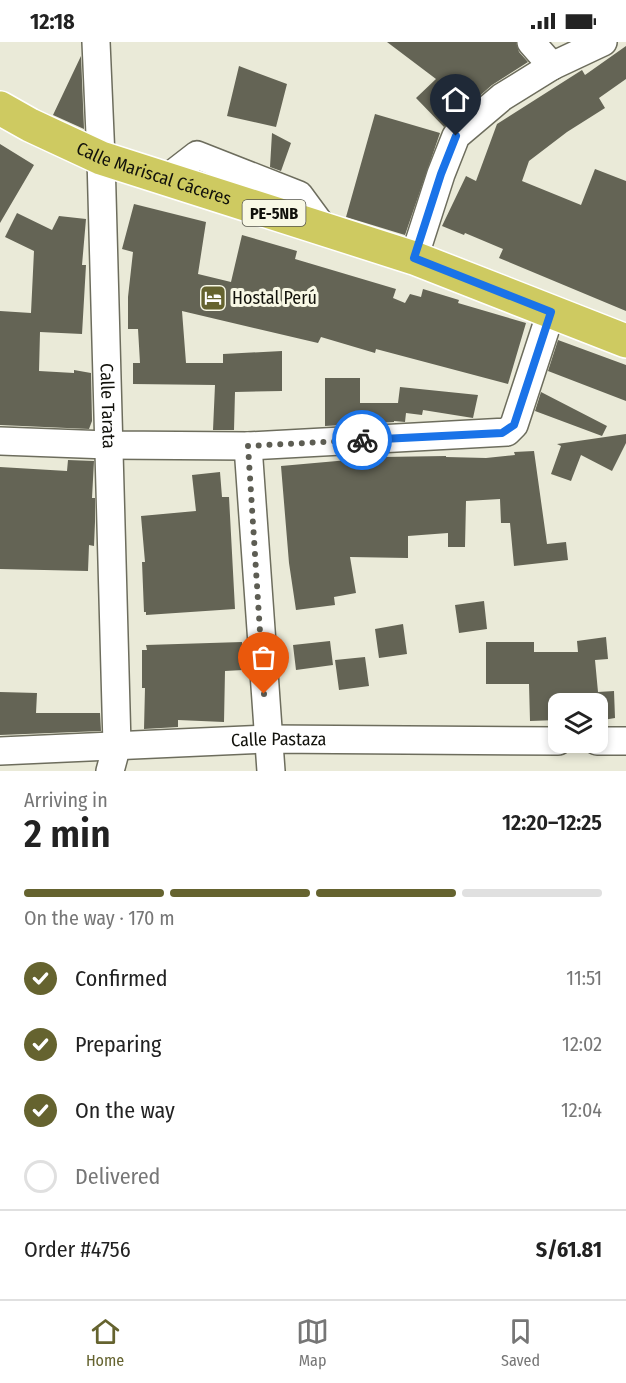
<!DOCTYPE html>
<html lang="en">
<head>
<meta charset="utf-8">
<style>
  :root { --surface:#fff; --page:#f6f6f6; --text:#222; --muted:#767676; --line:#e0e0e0; --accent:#65632f }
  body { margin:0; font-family:"Fira Sans Condensed",sans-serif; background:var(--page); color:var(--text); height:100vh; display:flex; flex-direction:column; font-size:22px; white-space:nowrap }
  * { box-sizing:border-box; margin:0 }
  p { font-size:20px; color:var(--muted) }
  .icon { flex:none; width:33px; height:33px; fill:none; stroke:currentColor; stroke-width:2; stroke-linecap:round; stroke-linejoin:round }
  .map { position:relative; height:729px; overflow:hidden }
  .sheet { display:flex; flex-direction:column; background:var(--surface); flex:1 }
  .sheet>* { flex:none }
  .fabs { position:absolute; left:548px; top:651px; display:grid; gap:12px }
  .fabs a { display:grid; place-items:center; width:60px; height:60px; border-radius:12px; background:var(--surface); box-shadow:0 3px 9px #0003; font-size:30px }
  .pin { position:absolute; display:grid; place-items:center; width:51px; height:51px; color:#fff; margin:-62px -26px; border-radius:50% 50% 50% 0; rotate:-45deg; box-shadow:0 0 6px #0007 }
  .pin .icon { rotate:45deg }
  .courier { position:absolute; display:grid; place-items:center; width:60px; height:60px; margin:-30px; border:4px solid #1a73e8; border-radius:50%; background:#fff; color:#222; box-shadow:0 2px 8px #0007 }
  .head em { font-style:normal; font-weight:600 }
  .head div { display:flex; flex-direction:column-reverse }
  .head { display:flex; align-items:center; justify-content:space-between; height:102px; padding:0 24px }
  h1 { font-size:39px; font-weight:600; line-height:45px }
  .bar { display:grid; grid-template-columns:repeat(4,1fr); gap:9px 6px; align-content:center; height:72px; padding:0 24px }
  .bar i { height:8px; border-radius:4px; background:var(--line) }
  .bar .active { background:var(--accent) }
  .bar p { grid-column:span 4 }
  .line { display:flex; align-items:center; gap:15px; padding:0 24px; border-top:2px solid var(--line) }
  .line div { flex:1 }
  ol { padding:0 24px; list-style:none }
  li { display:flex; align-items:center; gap:18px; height:66px }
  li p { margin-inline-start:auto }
  li .icon { padding:6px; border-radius:50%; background:var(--accent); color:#fff; stroke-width:4 }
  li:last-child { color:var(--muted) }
  li i { width:33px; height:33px; border:3px solid var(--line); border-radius:50% }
  .status { display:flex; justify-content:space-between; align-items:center; height:42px; padding:0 30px; background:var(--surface); direction:ltr }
  .status svg { height:16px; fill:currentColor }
  .tab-bar { display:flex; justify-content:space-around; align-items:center; height:84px; border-top:2px solid var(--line); background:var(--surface); font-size:16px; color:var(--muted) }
  .tab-bar a { display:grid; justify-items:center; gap:3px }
  .tab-bar .active { color:var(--accent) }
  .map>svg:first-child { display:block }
</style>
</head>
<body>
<div class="status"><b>12:18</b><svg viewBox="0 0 49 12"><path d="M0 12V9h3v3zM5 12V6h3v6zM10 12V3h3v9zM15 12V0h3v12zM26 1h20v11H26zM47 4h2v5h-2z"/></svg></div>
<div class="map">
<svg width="626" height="729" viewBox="0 0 626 729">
  <rect width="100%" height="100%" fill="#eaead8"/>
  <!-- building -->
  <path fill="#646455" d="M 387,0 L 516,0 L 519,10 L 528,20 L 492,43 L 444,85 L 416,56 L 436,37 Z
    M 626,4 L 626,37 L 599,56 L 605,66 L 567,90 L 529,119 L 522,139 L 581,163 L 595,127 L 626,139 L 626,269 L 499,216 L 503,207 L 465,191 L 464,193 L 442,184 L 466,134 L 476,139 L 497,82 L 582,28 L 585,33 Z
    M 81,14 L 84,87 L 53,73 Z
    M 239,24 L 287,42 L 276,85 L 227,74 Z
    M 375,72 L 440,91 L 405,193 L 346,175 Z
    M 272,91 L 291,101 L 281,129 L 270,125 Z
    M 0,102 L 34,123 L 0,181 Z
    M 134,162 L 206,180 L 198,232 L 231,240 L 242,193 L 297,209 L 295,217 L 396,247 L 393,256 L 405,261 L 410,252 L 421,255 L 423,247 L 459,258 L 458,261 L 526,281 L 508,342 L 376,307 L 375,311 L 321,295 L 318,301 L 182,269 L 186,321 L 223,321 L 223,312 L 282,309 L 282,349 L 235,350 L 234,388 L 213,388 L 215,343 L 133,342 L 133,321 L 140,321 L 138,287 L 128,287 L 128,255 L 133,210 L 122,207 Z
    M 17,171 L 52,188 L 59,174 L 86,177 L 82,223 L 86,223 L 82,292 L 40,290 L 39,329 L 74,331 L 74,328 L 91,331 L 92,379 L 89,387 L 0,383 L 0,269 L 31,271 L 34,209 L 5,195 Z
    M 558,298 L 626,323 L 626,359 L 548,329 Z
    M 325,336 L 360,336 L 360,361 L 398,361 L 400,345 L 478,353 L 473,376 L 423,368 L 422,373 L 406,371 L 405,380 L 394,379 L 394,380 L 325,384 Z
    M 541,350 L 607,384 L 602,394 L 535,369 Z
    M 626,392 L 626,401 L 612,429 L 581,413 L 571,439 L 551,432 L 561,404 L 557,402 Z
    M 534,409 L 547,502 L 566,500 L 568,518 L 514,524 L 510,481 L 501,481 L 500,457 L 466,459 L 465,505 L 448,505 L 448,491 L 408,494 L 408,516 L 350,515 L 356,551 L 334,555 L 335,563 L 296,568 L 289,521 L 281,424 L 382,415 L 446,414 L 446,415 L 486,416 L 515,413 L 514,410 Z
    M 68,418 L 94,419 L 92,456 L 95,456 L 95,480 L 94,504 L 89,503 L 88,529 L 0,527 L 0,425 L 67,429 Z
    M 220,430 L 222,455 L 229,455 L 235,567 L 146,573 L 146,570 L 144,570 L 142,520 L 145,520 L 141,474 L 196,469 L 192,433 Z
    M 484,559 L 487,587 L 459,591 L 455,563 Z
    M 403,582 L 407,612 L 379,616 L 375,587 Z
    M 606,595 L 608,617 L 595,618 L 598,650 L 614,649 L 615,676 L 597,679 L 597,662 L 558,662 L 558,678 L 530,679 L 529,642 L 486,642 L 486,600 L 534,600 L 534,610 L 578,610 L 577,599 Z
    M 330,599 L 333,623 L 296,628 L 293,603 Z
    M 242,600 L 243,628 L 225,629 L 224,680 L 178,678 L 178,685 L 144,687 L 145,646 L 142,646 L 142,608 L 147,608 L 146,603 Z
    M 365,615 L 369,644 L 339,648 L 335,618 Z
    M 0,650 L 37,651 L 36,671 L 100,671 L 101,689 L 0,693 Z"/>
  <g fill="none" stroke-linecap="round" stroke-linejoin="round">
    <defs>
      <g id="minor">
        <path id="s1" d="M 96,0 L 101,116 L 117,703 L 110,729"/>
        <path d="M 531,0 L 552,24"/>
        <path d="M 166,137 L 197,113 L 299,153 L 324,187"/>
        <path d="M 414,216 L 441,132 L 456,94 L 502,55 L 552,24 L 603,0"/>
        <path d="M 0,399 L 108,403 L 248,404 L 507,390 L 514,383 L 551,270"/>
        <path d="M 248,404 L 271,729"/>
        <path d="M 597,699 L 626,699"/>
        <path id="s2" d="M 0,709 L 267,697 L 558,699"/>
      </g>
      <g id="highway">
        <path id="s3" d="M 0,66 L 30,83 L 101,116 L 414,216 L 626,299"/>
      </g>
    </defs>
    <!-- minor casing -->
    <use href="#minor" stroke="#6d6d5d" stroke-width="30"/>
    <!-- highway casing -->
    <use href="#highway" stroke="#fff" stroke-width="36"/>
    <!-- minor -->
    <use href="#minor" stroke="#fff" stroke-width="27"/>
    <!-- highway -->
    <use href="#highway" stroke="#ceca61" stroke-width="33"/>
  </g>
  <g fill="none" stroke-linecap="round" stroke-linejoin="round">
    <!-- done -->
    <path stroke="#5d5d53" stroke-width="6" stroke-dasharray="0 10.8" d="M 264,652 L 248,404 L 362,398"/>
    <!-- route -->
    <path stroke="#1a73e8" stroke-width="8" d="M 362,398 L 502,391 L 514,383 L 551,270 L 414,216 L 441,132 L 456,94"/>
  </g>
  <!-- icons -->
  <defs>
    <symbol id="hotel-square" viewBox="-11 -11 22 22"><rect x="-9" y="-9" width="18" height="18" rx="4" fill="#65632f" stroke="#f8f8e5"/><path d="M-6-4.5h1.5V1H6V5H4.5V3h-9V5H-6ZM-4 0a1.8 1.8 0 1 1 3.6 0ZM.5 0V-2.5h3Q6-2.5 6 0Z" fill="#fff"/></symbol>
  </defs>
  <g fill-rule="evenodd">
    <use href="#hotel-square" x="198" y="241" width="30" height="30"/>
  </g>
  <g text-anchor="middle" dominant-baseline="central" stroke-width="6" stroke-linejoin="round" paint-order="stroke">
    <!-- shield labels -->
    <rect fill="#f8f8e5" stroke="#56564c" stroke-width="1.5" x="242.5" y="158" width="63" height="26" rx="4.5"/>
    <g font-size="16" font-weight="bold" fill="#11110b">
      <text x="274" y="171">PE-5NB</text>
    </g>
    <!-- street labels -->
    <g font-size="18" fill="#11110b" stroke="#f8f8e5">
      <text stroke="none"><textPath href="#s3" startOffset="168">Calle Mariscal Cáceres</textPath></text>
      <text stroke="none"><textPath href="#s1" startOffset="364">Calle Tarata</textPath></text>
      <text stroke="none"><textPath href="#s2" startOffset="279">Calle Pastaza</textPath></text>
    </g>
    <!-- poi labels -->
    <g font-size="18" fill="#11110b" stroke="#f8f8e5" text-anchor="start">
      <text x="232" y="256">Hostal Perú</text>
    </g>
  </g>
</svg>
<div class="fabs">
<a><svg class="icon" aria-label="layers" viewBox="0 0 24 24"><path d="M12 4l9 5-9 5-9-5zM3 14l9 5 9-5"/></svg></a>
</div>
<div class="pin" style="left:264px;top:652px;background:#ea580c"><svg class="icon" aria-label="bag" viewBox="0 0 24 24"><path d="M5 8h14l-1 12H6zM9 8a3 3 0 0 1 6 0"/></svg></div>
<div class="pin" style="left:456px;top:94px;background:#1f2937"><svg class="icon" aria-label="home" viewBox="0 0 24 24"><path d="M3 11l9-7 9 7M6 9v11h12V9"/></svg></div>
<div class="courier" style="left:362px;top:398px"><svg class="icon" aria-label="bike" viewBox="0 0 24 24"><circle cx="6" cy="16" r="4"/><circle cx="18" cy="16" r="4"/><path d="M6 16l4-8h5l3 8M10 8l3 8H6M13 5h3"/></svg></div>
</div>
<section class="sheet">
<div class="head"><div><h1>2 min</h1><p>Arriving in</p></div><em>12:20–12:25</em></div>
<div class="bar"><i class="active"></i><i class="active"></i><i class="active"></i><i></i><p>On the way · 170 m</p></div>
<ol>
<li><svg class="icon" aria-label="check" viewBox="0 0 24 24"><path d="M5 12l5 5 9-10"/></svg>Confirmed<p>11:51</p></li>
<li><svg class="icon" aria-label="check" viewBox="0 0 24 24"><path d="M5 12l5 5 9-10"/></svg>Preparing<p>12:02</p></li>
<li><svg class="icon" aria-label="check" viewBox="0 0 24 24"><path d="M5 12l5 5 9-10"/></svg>On the way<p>12:04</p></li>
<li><i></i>Delivered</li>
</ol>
<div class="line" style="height:78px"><div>Order #4756</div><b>S/61.81</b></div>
</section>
<nav class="tab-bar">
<a class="active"><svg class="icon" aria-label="home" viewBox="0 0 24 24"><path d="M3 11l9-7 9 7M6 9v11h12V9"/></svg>Home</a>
<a><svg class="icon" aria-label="map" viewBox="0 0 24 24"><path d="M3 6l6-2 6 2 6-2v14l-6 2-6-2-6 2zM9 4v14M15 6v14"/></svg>Map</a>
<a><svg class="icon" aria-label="saved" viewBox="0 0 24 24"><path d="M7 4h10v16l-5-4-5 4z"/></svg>Saved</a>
</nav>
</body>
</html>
